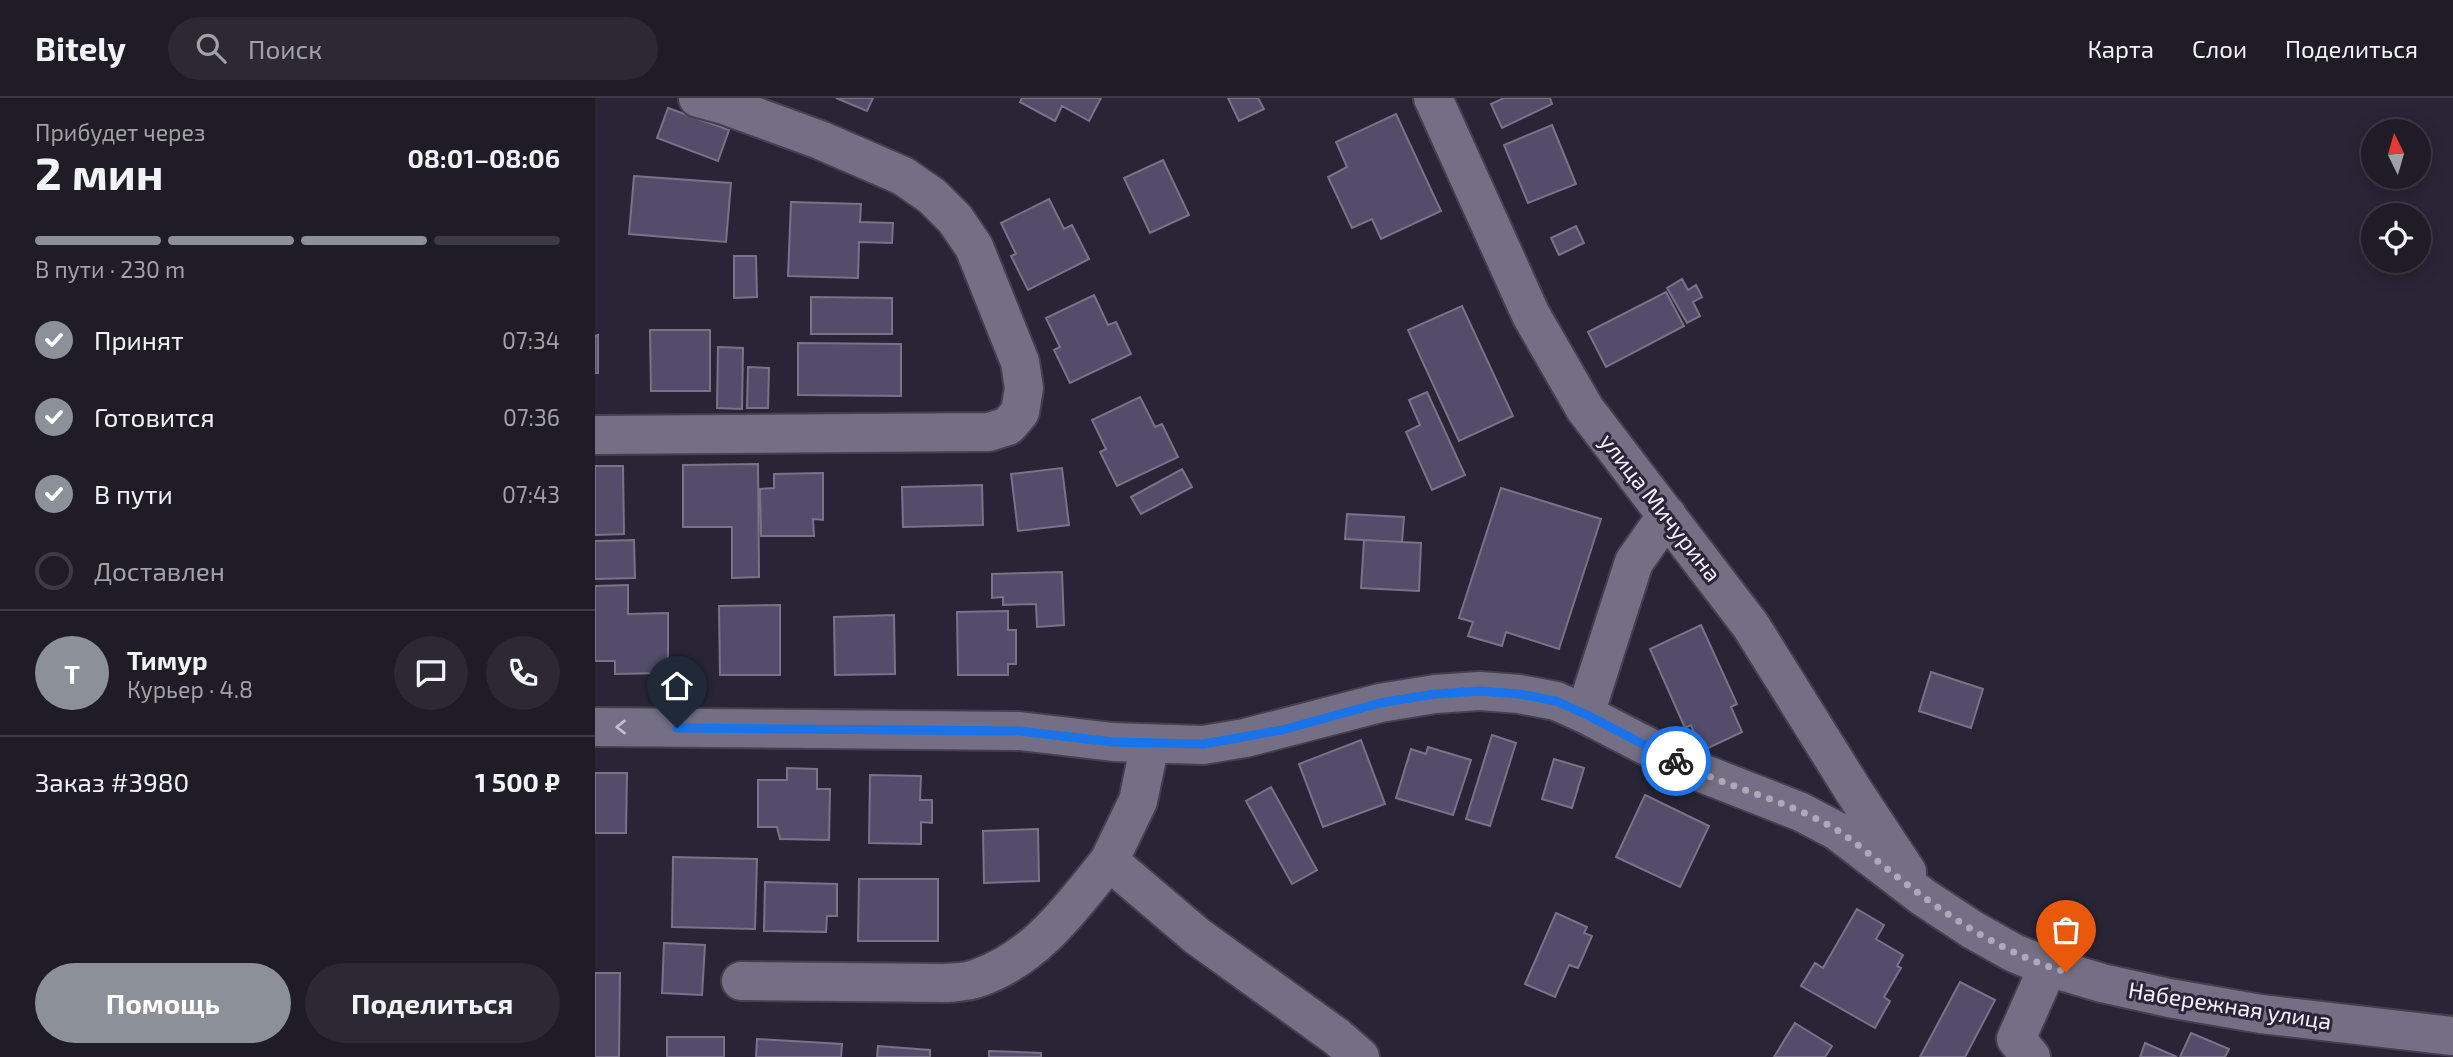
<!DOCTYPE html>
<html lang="ru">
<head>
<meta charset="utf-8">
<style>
  :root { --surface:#1f1c28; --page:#2c2934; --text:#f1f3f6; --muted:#a1a1a8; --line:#3c3a45; --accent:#8c9099 }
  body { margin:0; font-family:"Exo 2",sans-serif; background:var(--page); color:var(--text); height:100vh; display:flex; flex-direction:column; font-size:26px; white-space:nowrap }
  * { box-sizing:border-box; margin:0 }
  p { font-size:23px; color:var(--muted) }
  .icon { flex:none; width:38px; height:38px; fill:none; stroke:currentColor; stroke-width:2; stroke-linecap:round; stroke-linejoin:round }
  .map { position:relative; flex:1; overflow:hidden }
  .drawer { display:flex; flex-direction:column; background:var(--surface); width:595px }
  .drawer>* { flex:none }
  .needle { width:46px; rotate:355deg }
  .controls { position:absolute; left:1766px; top:21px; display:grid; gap:14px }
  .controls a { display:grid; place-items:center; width:70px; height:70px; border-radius:50%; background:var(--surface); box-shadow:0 4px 18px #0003,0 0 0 2px var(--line); font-size:35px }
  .pin { position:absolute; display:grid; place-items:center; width:60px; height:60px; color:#fff; margin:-72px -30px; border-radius:50% 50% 50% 0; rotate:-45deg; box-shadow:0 0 7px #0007 }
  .pin .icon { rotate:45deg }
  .courier { position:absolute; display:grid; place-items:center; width:70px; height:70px; margin:-35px; border:5px solid #1a73e8; border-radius:50%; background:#fff; color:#222; box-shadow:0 2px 9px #0007 }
  .head em { font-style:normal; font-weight:700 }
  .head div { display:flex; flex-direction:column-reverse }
  .head { display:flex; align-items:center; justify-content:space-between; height:119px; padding:0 35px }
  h1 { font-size:46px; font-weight:700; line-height:52px }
  .bar { display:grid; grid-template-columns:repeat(4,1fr); gap:10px 7px; align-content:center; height:84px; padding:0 35px }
  .bar i { height:9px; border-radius:5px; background:var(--line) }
  .bar .active { background:var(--accent) }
  .bar p { grid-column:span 4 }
  .line { display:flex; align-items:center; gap:18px; padding:0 35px; border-top:2px solid var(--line) }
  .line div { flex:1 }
  .round { display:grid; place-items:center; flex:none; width:74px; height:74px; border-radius:37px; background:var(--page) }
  ol { padding:0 35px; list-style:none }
  li { display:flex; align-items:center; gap:21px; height:77px }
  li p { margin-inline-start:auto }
  li .icon { padding:7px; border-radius:50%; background:var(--accent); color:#fff; stroke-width:4 }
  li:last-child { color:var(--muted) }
  li i { width:38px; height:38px; border:4px solid var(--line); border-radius:50% }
  .action { display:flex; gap:14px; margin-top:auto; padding:14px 35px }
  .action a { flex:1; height:80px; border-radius:42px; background:var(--accent); color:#fff; font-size:28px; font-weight:700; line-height:80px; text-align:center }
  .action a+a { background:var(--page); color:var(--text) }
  header { display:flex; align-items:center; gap:42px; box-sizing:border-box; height:98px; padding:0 35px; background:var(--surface); border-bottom:2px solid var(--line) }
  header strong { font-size:33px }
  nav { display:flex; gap:38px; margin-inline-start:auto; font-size:24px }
  .search { width:490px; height:63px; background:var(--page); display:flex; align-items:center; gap:18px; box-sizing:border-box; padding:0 24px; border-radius:38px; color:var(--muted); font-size:26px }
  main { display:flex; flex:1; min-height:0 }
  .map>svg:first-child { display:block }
</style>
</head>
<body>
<header>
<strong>Bitely</strong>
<div class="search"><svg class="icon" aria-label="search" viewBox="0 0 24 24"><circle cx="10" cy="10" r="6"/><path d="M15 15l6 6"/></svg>Поиск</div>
<nav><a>Карта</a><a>Слои</a><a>Поделиться</a></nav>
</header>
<main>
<section class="drawer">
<div class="head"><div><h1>2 мин</h1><p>Прибудет через</p></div><em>08:01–08:06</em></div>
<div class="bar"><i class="active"></i><i class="active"></i><i class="active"></i><i></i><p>В пути · 230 m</p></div>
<ol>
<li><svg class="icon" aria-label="check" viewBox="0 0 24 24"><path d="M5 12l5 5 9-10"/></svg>Принят<p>07:34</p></li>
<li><svg class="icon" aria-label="check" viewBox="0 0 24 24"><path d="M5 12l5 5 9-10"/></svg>Готовится<p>07:36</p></li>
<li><svg class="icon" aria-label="check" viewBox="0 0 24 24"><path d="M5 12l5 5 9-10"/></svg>В пути<p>07:43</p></li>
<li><i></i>Доставлен</li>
</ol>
<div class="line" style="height:126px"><b class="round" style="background:var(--accent);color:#fff">Т</b><div><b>Тимур</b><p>Курьер · 4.8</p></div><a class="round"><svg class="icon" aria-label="chat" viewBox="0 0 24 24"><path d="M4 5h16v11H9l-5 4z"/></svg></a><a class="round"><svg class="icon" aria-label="phone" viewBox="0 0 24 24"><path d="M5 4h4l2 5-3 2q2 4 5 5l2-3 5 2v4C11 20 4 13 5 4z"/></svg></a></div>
<div class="line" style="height:91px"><div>Заказ #3980</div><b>1 500 ₽</b></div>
<div class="action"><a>Помощь</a><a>Поделиться</a></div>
</section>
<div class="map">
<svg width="1858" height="959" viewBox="0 0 1858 959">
  <rect width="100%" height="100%" fill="#292536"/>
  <!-- building -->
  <path fill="#534c6b" stroke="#787388" stroke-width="2" d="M 241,0 L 278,0 L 272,13 Z
    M 427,0 L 506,0 L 494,23 L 467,8 L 460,23 L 425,4 Z
    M 633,0 L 663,0 L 669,11 L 644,23 Z
    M 909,0 L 955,0 L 957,6 L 907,30 L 896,6 Z
    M 73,10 L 134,32 L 123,63 L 62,40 Z
    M 801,16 L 846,113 L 786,141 L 777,121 L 757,130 L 733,79 L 752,69 L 741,44 Z
    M 957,27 L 981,86 L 933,105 L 909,47 Z
    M 568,62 L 594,117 L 555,135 L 529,80 Z
    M 39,78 L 136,85 L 131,144 L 34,136 Z
    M 454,101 L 469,131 L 477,127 L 494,161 L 433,192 L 416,158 L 421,156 L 406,125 Z
    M 196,104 L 266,106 L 265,124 L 298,125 L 297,145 L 264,144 L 263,180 L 193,178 Z
    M 981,128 L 989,145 L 964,157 L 956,140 Z
    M 139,158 L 161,158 L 162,199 L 139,200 Z
    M 1087,181 L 1093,192 L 1101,187 L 1107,199 L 1098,204 L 1105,218 L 1092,225 L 1072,190 Z
    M 1071,194 L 1089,228 L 1011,269 L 993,234 Z
    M 499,197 L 513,227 L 521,224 L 536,256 L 475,285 L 459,252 L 465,249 L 451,220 Z
    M 216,199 L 297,200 L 297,236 L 216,236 Z
    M 867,208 L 918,318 L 864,343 L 813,232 Z
    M 55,232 L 115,232 L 115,293 L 56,293 Z
    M 3,237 L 3,275 L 0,275 L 0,238 Z
    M 203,245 L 306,246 L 306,298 L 203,297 Z
    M 123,249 L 148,250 L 147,311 L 122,310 Z
    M 153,269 L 174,270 L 173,310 L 152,310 Z
    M 832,294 L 870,377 L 837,392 L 811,334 L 825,327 L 814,302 Z
    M 545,299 L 560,329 L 567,326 L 583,359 L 522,388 L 505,354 L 511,351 L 497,322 Z
    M 163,366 L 164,479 L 137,480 L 137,429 L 88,429 L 88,367 Z
    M 0,368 L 28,368 L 29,436 L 0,437 Z
    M 467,370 L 474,427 L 423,433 L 416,376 Z
    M 587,371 L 597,389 L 546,416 L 536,399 Z
    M 228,375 L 228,422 L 218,421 L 219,438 L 166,438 L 165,391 L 179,390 L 179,376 Z
    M 387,387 L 388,427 L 308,429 L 307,389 Z
    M 906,390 L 1006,421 L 964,551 L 911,534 L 907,548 L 873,538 L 878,524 L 864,520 Z
    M 752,416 L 809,419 L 807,444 L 750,441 Z
    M 39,442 L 40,480 L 0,481 L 0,443 Z
    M 769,442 L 826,445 L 824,493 L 766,490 Z
    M 467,474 L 469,527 L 442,529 L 441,506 L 408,507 L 408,499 L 397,500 L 397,476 Z
    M 33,487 L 33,516 L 73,515 L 73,575 L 20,576 L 20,563 L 0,563 L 0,488 Z
    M 185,507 L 185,577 L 125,577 L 124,508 Z
    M 413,513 L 413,532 L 421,532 L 421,566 L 413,566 L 413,577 L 363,577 L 362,514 Z
    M 299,517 L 300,576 L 240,577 L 239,519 Z
    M 1106,527 L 1142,606 L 1136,609 L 1147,634 L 1107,653 L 1096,627 L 1090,630 L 1055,551 Z
    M 1336,574 L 1388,591 L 1376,630 L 1324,613 Z
    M 897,637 L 921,645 L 895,728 L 871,721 Z
    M 766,642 L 790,706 L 728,729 L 704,666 Z
    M 833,649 L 876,662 L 858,717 L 801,700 L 816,651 L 831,656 Z
    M 959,661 L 989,670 L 977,710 L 947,701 Z
    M 192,670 L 222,671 L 222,691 L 235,691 L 234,742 L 185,741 L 182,729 L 163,729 L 163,682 L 192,682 Z
    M 0,675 L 32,675 L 31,735 L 0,735 Z
    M 275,677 L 326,678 L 325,702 L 337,702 L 337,725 L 326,724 L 326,746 L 274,745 Z
    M 676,689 L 722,772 L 697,786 L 651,703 Z
    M 1050,697 L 1114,728 L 1085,789 L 1021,759 Z
    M 443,731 L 444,783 L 389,785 L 388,733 Z
    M 78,759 L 162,761 L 160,831 L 77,829 Z
    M 264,781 L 343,781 L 343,843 L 263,843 Z
    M 170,784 L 242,786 L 242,818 L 232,818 L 231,834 L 169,833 Z
    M 1262,811 L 1289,827 L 1281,841 L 1308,857 L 1302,868 L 1306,870 L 1289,899 L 1295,903 L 1280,930 L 1206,888 L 1220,865 L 1228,870 Z
    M 961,815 L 992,829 L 989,835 L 997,838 L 983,870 L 974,867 L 960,899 L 930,886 Z
    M 69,845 L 110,847 L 107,897 L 67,895 Z
    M 0,875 L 25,875 L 24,959 L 0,959 Z
    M 1365,884 L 1400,902 L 1370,959 L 1325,959 Z
    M 1200,925 L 1237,948 L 1230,959 L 1179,959 Z
    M 1596,935 L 1634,951 L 1630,959 L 1585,959 Z
    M 72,939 L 129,939 L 129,959 L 72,959 Z
    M 162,941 L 247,946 L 246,959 L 161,959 Z
    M 1550,945 L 1582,959 L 1545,959 Z
    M 283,948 L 335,952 L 335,959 L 282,959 Z
    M 394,953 L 446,955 L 446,959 L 394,959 Z"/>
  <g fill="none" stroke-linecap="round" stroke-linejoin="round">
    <defs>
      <path id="minor" d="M 838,0 L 936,217 L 990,311 L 1156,528 L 1258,692 L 1312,774
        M 0,337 L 394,334 L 413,328 L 425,314 L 429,290 L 425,264 L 379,149 L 360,121 L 337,98 L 308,78 L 225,42 L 129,7 L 103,0
        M 990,616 L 1039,464 L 1072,417
        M 0,629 L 424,633 L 518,644 L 608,647 L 650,640 L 785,605 L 840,596 L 885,593 L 924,596 L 961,603 L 990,616 L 1094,670 L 1206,714 L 1242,733 L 1328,799 L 1378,832 L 1419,855 L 1453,869 L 1507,885 L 1574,900 L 1666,916 L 1858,938
        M 555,646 L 543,703 L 514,763 L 602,838 L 742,939 L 765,959
        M 146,883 L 351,885 C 362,884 374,884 383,880 C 441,860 477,809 514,763
        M 1436,959 L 1421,941 L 1453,869"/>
    </defs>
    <!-- minor casing -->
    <use href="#minor" stroke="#44404e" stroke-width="42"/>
    <!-- minor -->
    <use href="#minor" stroke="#746f84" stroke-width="38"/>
  </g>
  <!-- one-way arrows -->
  <defs><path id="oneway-chevron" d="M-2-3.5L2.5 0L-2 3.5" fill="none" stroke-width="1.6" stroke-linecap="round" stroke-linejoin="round" transform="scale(1.75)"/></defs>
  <use stroke="#c1becd" href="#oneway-chevron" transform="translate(26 629) rotate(-180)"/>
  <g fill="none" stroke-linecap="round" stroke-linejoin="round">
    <!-- done -->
    <path stroke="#adaab8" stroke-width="7" stroke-dasharray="0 12.6" d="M 1081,663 C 1132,690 1193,702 1242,732 C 1264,746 1284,765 1305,781 C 1355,820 1409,856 1471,874"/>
    <!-- route -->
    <path stroke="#1a73e8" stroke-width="9" d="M 82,630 L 424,633 L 518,644 L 608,646 L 687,632 L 785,605 L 840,596 L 885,593 L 924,596 L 961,603 L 990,616 L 1081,663"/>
  </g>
  <g text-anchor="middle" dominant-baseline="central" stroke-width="6" stroke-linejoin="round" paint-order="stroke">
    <!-- street labels -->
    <g font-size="23" fill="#f4f2fe" stroke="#292536">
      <text transform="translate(1066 409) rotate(52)">улица Мичурина</text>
      <text transform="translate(1635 907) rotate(9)">Набережная улица</text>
    </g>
  </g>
</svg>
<div class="controls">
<a><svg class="needle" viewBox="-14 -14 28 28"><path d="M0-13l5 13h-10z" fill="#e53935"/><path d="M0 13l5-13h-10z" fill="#a1a1a8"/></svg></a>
<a><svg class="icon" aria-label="locate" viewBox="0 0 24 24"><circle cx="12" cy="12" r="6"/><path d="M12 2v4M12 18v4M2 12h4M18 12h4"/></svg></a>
</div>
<div class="pin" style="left:1471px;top:874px;background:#ea580c"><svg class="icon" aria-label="bag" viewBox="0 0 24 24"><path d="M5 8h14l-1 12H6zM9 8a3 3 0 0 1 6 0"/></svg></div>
<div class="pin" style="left:82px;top:630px;background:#1f2937"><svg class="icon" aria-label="home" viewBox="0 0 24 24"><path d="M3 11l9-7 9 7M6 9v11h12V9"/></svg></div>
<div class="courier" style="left:1081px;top:663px"><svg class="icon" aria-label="bike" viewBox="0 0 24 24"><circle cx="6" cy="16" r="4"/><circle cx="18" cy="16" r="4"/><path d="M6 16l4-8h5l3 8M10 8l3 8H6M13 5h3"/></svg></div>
</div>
</main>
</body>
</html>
